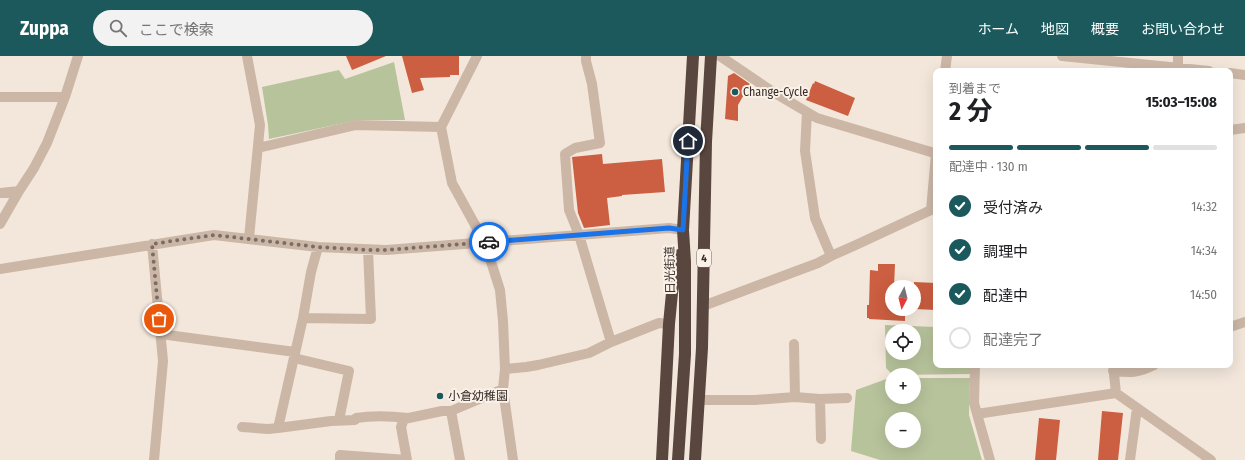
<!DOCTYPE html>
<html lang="ja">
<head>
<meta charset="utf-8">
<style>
  :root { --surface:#fff; --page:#f2f2f2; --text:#202124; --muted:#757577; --line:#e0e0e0; --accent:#1b595c }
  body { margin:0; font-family:"Fira Sans Condensed","Noto Sans JP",sans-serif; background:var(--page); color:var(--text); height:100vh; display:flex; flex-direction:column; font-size:15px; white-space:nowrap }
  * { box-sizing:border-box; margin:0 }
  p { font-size:13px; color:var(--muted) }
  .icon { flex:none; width:22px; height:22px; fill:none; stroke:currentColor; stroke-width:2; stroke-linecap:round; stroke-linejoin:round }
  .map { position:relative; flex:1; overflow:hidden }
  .drawer { position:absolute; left:933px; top:12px; width:300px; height:300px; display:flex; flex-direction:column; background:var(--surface); border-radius:8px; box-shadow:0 4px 16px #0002 }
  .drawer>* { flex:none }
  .needle { width:26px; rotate:187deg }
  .controls { position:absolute; left:885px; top:224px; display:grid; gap:8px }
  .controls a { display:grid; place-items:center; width:36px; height:36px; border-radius:50%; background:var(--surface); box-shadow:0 4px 16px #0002; font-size:20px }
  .pin { position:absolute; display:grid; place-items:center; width:34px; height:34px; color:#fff; margin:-17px; border:2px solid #fff; border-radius:50%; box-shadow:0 1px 4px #0007 }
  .courier { position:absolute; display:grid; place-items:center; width:40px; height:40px; margin:-20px; border:3px solid #1a73e8; border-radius:50%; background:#fff; color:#222; box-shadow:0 1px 5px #0007 }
  .overview em { font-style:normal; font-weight:700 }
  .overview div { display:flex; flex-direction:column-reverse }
  .overview { display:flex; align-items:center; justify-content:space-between; height:68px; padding:0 16px }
  h1 { font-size:26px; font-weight:700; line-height:30px }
  .bar { display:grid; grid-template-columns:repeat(4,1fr); gap:6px 4px; align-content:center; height:48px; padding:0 16px }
  .bar i { height:5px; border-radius:3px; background:var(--line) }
  .bar .on { background:var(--accent) }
  .bar p { grid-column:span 4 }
  ol { padding:0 16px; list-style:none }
  li { display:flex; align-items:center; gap:12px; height:44px }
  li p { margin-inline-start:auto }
  li .icon { padding:4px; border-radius:50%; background:var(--accent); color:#fff; stroke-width:4 }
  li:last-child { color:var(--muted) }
  li i { width:22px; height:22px; border:2px solid var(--line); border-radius:50% }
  header { display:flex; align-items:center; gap:24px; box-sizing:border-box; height:56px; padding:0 20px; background:var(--accent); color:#fff }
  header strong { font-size:19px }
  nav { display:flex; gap:22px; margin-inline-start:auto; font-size:14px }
  .search { width:280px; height:36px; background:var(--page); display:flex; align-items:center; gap:10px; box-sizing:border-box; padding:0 14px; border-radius:22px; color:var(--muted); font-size:15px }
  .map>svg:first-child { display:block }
</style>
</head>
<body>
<header>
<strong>Zuppa</strong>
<div class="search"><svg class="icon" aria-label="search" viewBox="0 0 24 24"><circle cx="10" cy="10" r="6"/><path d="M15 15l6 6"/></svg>ここで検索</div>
<nav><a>ホーム</a><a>地図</a><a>概要</a><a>お問い合わせ</a></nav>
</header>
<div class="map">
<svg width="1245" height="404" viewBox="0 0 1245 404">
  <rect width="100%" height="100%" fill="#f3e7db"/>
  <!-- green -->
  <path fill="#b7c39b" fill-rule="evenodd" d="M 394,6 L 405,64 L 358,64 L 269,83 L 268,69 L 262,31 L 339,14 L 345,23 Z
    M 885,269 L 936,271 L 936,309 L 971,309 L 971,318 L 893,319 L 886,312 ZM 892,275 L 914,275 L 914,297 L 892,297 Z
    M 889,322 L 892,322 L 892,341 L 914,341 L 914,322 L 970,322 L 969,359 L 982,404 L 880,404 L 851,395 L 856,334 ZM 892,363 L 914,363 L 914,385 L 892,385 Z"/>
  <!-- building -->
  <path fill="#cc5e41" d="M 346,0 L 386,0 L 352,14 Z
    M 402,0 L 459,0 L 459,19 L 450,19 L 450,21 L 420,22 L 424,34 L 412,37 Z
    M 734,17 L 750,28 L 738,49 L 738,65 L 725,63 L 728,20 Z
    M 815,25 L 855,42 L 848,60 L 806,44 L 813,27 L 814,28 Z
    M 602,98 L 603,108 L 662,103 L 665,136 L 622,139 L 622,140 L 607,142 L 610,169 L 584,172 L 578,157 L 572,101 Z
    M 878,208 L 895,208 L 894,231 L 892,231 L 892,253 L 905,253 L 905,265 L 869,263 L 869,262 L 867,262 L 867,249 L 869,249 L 870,214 L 878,215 Z
    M 914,226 L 936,227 L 936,254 L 914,253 Z
    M 1102,355 L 1123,357 L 1118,404 L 1098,404 Z
    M 1039,362 L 1060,364 L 1056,404 L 1035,404 Z"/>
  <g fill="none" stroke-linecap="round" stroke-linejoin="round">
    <!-- minor -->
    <path stroke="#ccb7a7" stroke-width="10" d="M 247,0 L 260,69 L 249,182
      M 477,0 L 441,71 L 452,127 L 485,187 L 500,234 L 503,265 L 505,313 L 503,333 L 513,404
      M 586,0 L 586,5 L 592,28 L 600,87 L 575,92 L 565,98 L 569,154 L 579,179 L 611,286
      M 720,0 L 773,36 L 817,62 L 931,96 L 936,99
      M 1062,0 L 1209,15
      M 945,15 L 947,0
      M 1178,15 L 1178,0
      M 1230,17 L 1245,19
      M 0,41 L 65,41
      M 807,56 L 805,95 L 815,162 L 831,200 L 858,188 L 931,154 L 936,154
      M 1230,74 L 1245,72
      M 258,92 L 356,69 L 441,71
      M 0,137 L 19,135
      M 931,154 L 936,98
      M 0,168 L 19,135 L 34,112 L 47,87 L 65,41 L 78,0
      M 152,188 L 163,305 L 154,404
      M 0,213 L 214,179 L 318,191 L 386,194 L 669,172 L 683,174
      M 703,250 L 818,207 L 831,200
      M 303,262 L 371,263 L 368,194
      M 1230,271 L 1245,266
      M 160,278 L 295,296
      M 794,288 L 795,341
      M 294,302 L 349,315 L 339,364
      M 975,309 L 974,347 L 990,404
      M 505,313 L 526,311 L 538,309 L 589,297 L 611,286 L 659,267 L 669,268
      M 1113,315 C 1131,317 1138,317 1154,309
      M 1116,337 L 1211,404
      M 820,343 L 821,383
      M 699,344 L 755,344 L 795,341 L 820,343 L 847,342
      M 977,358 L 1116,337 L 1113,309
      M 242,371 L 268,373 L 278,372 L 331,365 L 355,364 L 356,362 C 374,359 391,360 408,362
      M 278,372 L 303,262 L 311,216 L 318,191
      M 340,404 L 340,399 L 407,404
      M 407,404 L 401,371 L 404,363 L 442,355 L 451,355
      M 460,404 L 451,355 L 503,333
      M 1130,404 L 1137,352"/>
    <!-- highway -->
    <path stroke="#59463e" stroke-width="12" d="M 662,404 L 669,268 L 672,237 L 679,199
      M 678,404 L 685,298 L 685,206 L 683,174 L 693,0
      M 695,404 L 702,292 L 706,86 L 711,0"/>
  </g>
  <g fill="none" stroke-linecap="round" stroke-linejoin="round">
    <!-- done -->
    <path stroke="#796d67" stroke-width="4" stroke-dasharray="0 7.2" d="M 159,263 L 152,188 L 214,179 L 318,191 L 368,194 L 386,194 L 489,186"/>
    <!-- route -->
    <path stroke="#1a73e8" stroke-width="5" d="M 489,186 L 669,172 L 683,174 L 688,85"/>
  </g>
  <!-- markers -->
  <g fill="#1b595c" stroke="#faf2e8" stroke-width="1.5">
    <circle cx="735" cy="36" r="4"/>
    <circle cx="440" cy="340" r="4"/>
  </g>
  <g text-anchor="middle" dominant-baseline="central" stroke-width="4" stroke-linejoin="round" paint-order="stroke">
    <!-- shield labels -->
    <rect fill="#faf2e8" stroke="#726762" stroke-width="1" x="697" y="193" width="14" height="18" rx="3"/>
    <g font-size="11" font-weight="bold" fill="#382c28">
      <text x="704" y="202">4</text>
    </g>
    <!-- poi labels -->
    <g font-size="12" fill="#382c28" stroke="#faf2e8" text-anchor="start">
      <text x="743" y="36">Change-Cycle</text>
      <text x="448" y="340">小倉幼稚園</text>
    </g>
    <!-- street labels -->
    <g font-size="12" fill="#382c28" stroke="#faf2e8">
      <text transform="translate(670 214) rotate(-91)">日光街道</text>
    </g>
  </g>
</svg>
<div class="controls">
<a><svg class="needle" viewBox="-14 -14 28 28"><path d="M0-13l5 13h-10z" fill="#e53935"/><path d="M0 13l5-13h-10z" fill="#757577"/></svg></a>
<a><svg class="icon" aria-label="locate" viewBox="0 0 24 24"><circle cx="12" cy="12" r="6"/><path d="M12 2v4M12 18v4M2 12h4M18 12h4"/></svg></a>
<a>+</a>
<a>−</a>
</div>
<div class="pin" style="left:159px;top:263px;background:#ea580c"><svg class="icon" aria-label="bag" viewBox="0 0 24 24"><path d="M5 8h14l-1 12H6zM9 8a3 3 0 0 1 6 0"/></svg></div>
<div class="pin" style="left:688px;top:85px;background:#1f2937"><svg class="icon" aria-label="home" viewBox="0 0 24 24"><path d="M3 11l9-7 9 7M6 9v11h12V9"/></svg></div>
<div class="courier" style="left:489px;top:186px"><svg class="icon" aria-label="car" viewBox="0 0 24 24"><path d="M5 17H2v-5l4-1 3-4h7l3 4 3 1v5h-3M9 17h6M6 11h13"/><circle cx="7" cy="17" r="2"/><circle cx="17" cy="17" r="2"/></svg></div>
<section class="drawer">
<div class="overview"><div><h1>2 分</h1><p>到着まで</p></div><em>15:03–15:08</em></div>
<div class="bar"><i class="on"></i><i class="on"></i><i class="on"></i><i></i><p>配達中 · 130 m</p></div>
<ol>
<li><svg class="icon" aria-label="check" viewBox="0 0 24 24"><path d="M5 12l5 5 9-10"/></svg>受付済み<p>14:32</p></li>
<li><svg class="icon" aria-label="check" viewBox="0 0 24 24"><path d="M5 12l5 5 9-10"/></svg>調理中<p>14:34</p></li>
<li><svg class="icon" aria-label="check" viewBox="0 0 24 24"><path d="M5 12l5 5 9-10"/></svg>配達中<p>14:50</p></li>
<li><i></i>配達完了</li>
</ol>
</section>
</div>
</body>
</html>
